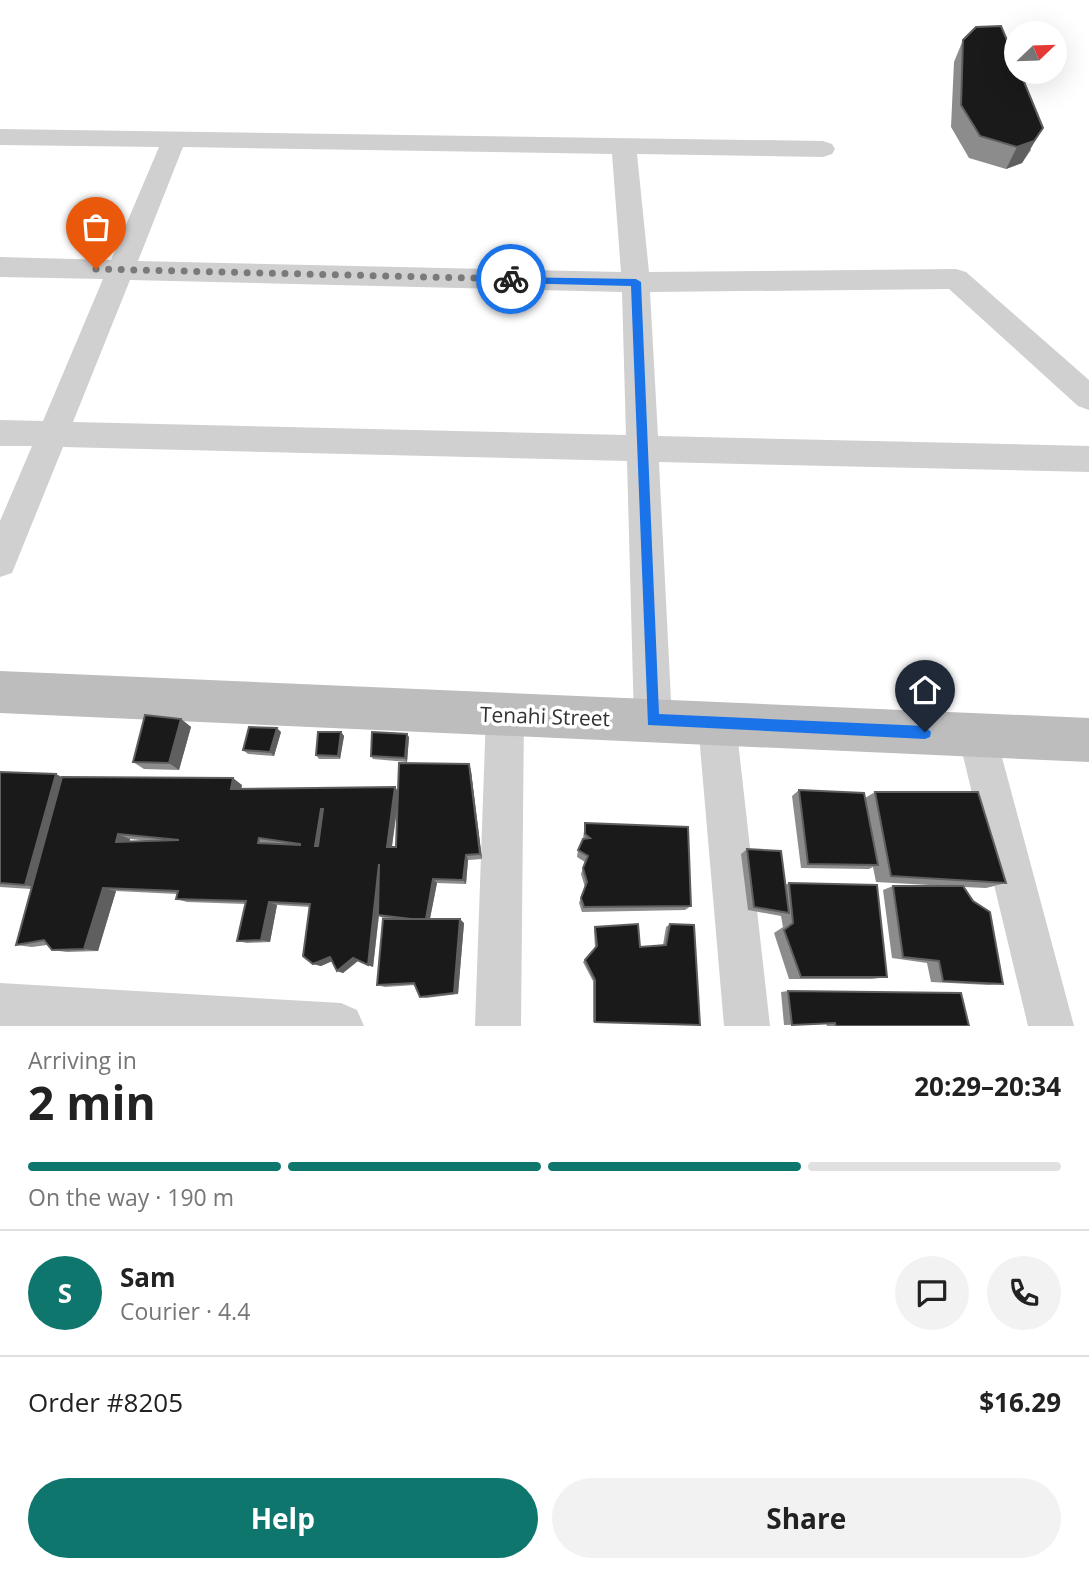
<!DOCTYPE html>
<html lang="en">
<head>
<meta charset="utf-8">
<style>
  :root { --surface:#fff; --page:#f2f2f2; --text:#222; --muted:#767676; --line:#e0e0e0; --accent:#0f766e }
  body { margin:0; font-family:"Open Sans",sans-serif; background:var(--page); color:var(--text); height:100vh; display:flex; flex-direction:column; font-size:26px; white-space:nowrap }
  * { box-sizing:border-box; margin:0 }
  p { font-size:23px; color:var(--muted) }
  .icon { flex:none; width:38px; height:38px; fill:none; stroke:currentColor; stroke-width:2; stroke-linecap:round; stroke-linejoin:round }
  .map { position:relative; height:1026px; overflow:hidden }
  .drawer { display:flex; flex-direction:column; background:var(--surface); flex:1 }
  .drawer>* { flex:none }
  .needle { width:46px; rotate:67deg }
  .tools { position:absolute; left:1004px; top:21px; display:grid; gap:14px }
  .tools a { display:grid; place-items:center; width:63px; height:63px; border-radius:50%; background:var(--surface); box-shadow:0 7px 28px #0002; font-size:35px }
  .pin { position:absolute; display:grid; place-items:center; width:60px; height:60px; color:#fff; margin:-72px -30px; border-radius:50% 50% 50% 0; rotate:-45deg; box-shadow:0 0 7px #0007 }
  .pin .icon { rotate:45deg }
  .courier { position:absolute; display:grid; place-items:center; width:70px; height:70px; margin:-35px; border:5px solid #1a73e8; border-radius:50%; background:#fff; color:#222; box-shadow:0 2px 9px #0007 }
  .overview em { font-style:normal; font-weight:700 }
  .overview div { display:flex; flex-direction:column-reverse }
  .overview { display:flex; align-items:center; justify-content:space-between; height:119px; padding:0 28px }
  h1 { font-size:46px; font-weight:700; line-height:52px }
  .bar { display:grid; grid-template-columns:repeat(4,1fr); gap:10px 7px; align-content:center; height:84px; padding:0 28px }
  .bar i { height:9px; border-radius:5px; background:var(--line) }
  .bar .on { background:var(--accent) }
  .bar p { grid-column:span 4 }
  .line { display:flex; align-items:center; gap:18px; padding:0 28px; border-top:2px solid var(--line) }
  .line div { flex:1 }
  .round { display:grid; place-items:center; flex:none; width:74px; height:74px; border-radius:37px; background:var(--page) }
  .cta { display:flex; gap:14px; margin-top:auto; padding:14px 28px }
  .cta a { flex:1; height:80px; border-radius:42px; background:var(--accent); color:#fff; font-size:28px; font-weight:700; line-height:80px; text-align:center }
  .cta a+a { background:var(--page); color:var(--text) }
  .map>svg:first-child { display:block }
</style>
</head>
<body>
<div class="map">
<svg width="1089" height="1026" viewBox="0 0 1089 1026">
  <rect width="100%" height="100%" fill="#fff"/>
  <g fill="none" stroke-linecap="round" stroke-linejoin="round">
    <!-- street -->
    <path fill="#d0d0d0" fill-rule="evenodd" d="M 0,129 L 823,141 L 832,144 L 835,149 L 832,154 L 823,157 L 637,154 L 649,272 L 956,269 L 966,272 L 1089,380 L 1089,410 L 1078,406 L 949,289 L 650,292 L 658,436 L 1089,446 L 1089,472 L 659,462 L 672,720 L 667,733 L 653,739 L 639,733 L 634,720 L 627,461 L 63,447 L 12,573 L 0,577 L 0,521 L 32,446 L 0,446 L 0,420 L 43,421 L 103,279 L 0,277 L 0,257 L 111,260 L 159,147 L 0,145 ZM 183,147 L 612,154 L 621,272 L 138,261 ZM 130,280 L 622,292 L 626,435 L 73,422 Z
      M 505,695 L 518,701 L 524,714 L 521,1026 L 475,1026 L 486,714 L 492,701 Z
      M 717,704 L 731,710 L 736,723 L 770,1026 L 724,1026 L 698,723 L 703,710 Z
      M 977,716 L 991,721 L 996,735 L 1074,1026 L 1028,1026 L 958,735 L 963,721 Z
      M 0,983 L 341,1003 L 357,1010 L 364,1026 L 0,1026 Z"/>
    <!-- secondary -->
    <path fill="#bdbdbd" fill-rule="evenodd" d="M 0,671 L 1089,718 L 1089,762 L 0,713 Z"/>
  </g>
  <!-- wall -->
  <path fill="#8c8c8c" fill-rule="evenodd" d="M 963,40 L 1031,150 L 1022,163 L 1006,169 L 969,158 L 951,127 L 954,62 Z
    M 181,719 L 191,727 L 179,770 L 144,769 L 133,762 Z
    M 281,732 L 274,756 L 248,754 L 243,750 Z
    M 341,732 L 344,736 L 340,759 L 319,759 L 316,755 Z
    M 409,737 L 407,762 L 373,759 L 371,756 Z
    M 469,764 L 471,771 L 482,859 L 468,860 L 466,884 L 437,883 L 430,919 L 464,923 L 458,994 L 426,998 L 420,997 L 415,985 L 385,987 L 377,985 L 383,918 L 379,916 L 373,967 L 358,961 L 343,973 L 337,971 L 332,961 L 321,966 L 313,964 L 310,907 L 277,905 L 270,942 L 247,943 L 237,941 L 246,904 L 187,902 L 176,899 L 177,894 L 116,891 L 98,951 L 67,952 L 52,950 L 47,945 L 32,947 L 16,945 L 31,889 L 0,887 L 0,772 L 62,777 L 242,785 L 241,789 L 395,787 L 398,791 ZM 397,810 L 396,847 L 392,847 ZM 130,839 L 150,841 L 130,842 Z
    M 799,790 L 865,798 L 875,792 L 1006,883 L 986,888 L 964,887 L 1003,984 L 988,985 L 931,982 L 927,963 L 892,958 L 883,890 L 893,886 L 947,886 L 876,882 L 873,867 L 869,869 L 801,868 L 792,796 Z
    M 585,823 L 691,906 L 685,910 L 582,912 L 579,903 L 585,887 L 581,874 L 585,862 L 577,857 L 578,850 L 583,839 Z
    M 747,849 L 785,885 L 789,883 L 887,977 L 872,979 L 789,979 L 774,933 L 783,927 L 781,916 L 748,910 L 741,854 Z
    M 670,924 L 700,1025 L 593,1022 L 593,981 L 583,962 L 595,948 L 594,930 L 595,927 L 640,947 L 663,945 L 666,927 Z
    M 788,991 L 969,1026 L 827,1026 L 826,1024 L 784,1025 L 781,992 Z"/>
  <!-- shaded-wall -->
  <path fill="#5f5f5f" d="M 1043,128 L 1022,163 L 1006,169 L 1017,147 Z
    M 181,719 L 191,727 L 179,770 L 169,763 Z
    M 277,728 L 281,732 L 274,756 L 270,752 Z
    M 341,732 L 344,736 L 340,759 L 338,756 Z
    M 407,734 L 409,737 L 407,762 L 405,758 Z
    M 469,764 L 471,771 L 482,859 L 480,854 Z
    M 56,774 L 75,784 L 47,890 L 25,885 Z
    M 233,778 L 242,785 L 240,795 L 231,789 Z
    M 395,787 L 399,793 L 391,852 L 387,847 Z
    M 321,809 L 328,815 L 321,851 L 315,846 Z
    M 118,834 L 130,839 L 128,847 L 116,842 Z
    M 466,855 L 468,860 L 466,884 L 463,880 Z
    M 379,864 L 384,868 L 373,967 L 368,965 Z
    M 433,879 L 437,883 L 429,923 L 425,920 Z
    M 103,888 L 116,891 L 98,951 L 84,949 Z
    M 269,902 L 277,905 L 270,942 L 261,940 Z
    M 460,919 L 464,923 L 458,994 L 454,993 Z
    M 330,957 L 337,959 L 321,966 L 313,964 Z
    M 353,958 L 359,960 L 343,973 L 337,971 Z"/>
  <!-- building -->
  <path fill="#1a1a1a" stroke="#5f5f5f" stroke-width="2" fill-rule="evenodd" d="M 1001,26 L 1017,64 L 1017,72 L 1020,72 L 1043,128 L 1034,141 L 1017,147 L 980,136 L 961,105 L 963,40 L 976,27 Z
    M 145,715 L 181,719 L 169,763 L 133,762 Z
    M 249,727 L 277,728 L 270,752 L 243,750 Z
    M 318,732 L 341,732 L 338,756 L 316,755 Z
    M 372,732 L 407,734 L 405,758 L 371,756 Z
    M 399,763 L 469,764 L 480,854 L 466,855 L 463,880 L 433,879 L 426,919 L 411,919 L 378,915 L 379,864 L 368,965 L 353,958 L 337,971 L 330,957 L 313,964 L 303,956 L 310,904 L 269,902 L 261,940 L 237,941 L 246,901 L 176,899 L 178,891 L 103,888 L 84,949 L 52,950 L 44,940 L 16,945 L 62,777 L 233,778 L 231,789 L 395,787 L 387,847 L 396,847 ZM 321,809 L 323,809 L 318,846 L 315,846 ZM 118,834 L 179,840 L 116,842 ZM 259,838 L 300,844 L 300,845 L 258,843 Z
    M 0,772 L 56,774 L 25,885 L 0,883 Z
    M 799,790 L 864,793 L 878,865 L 808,864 Z
    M 875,792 L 978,792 L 1006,883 L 891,876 Z
    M 585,823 L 688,827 L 691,906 L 584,907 L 581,898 L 587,882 L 583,868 L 588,856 L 578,850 L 583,839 L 590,838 L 585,834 Z
    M 747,849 L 781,851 L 789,913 L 754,907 Z
    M 789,883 L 877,885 L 887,977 L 801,977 L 784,930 L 793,923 Z
    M 893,886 L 963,886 L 973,901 L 990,912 L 1003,984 L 943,981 L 939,961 L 903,957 Z
    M 383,919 L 460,919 L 454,993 L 420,997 L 414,983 L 377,985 Z
    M 638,924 L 640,947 L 666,945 L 670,924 L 694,925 L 700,1025 L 595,1022 L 595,980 L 585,960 L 597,946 L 595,927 Z
    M 788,991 L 961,993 L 969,1026 L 836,1026 L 835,1023 L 792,1025 Z"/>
  <!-- route -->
  <path fill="#1a73e8" d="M 508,277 L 636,279 L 641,282 L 659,714 L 925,726 L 931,732 L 930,737 L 925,739 L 648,725 L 631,286 L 511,283 L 507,279 Z"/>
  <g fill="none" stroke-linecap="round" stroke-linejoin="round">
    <!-- done -->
    <path stroke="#7a7a7a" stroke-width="7" stroke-dasharray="0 12.6" d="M 96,269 L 511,279"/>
  </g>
  <g text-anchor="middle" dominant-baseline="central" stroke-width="7" stroke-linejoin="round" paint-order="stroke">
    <!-- street labels -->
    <g font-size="21" fill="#333" stroke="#fff">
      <text transform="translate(545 716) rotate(2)">Tenahi Street</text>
    </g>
  </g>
</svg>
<div class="tools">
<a><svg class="needle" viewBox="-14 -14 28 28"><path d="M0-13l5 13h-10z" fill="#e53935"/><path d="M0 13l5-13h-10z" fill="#767676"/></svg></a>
</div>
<div class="pin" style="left:96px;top:269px;background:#ea580c"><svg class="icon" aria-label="bag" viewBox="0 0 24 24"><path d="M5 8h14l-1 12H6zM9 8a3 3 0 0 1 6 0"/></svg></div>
<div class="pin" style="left:925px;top:732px;background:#1f2937"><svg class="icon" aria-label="home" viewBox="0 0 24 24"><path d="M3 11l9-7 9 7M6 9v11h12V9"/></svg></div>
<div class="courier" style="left:511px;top:279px"><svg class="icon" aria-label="bike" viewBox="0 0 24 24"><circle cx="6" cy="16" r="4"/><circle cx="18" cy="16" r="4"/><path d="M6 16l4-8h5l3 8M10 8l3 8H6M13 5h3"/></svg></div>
</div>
<section class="drawer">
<div class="overview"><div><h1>2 min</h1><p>Arriving in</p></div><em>20:29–20:34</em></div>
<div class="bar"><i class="on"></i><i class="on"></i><i class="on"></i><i></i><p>On the way · 190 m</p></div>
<div class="line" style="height:126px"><b class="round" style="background:var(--accent);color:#fff">S</b><div><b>Sam</b><p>Courier · 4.4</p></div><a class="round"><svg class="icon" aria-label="chat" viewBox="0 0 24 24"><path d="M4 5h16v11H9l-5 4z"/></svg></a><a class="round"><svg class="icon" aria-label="phone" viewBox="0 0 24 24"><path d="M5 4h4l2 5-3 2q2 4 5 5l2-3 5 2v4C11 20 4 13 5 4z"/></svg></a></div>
<div class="line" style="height:91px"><div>Order #8205</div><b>$16.29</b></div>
<div class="cta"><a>Help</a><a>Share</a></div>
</section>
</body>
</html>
